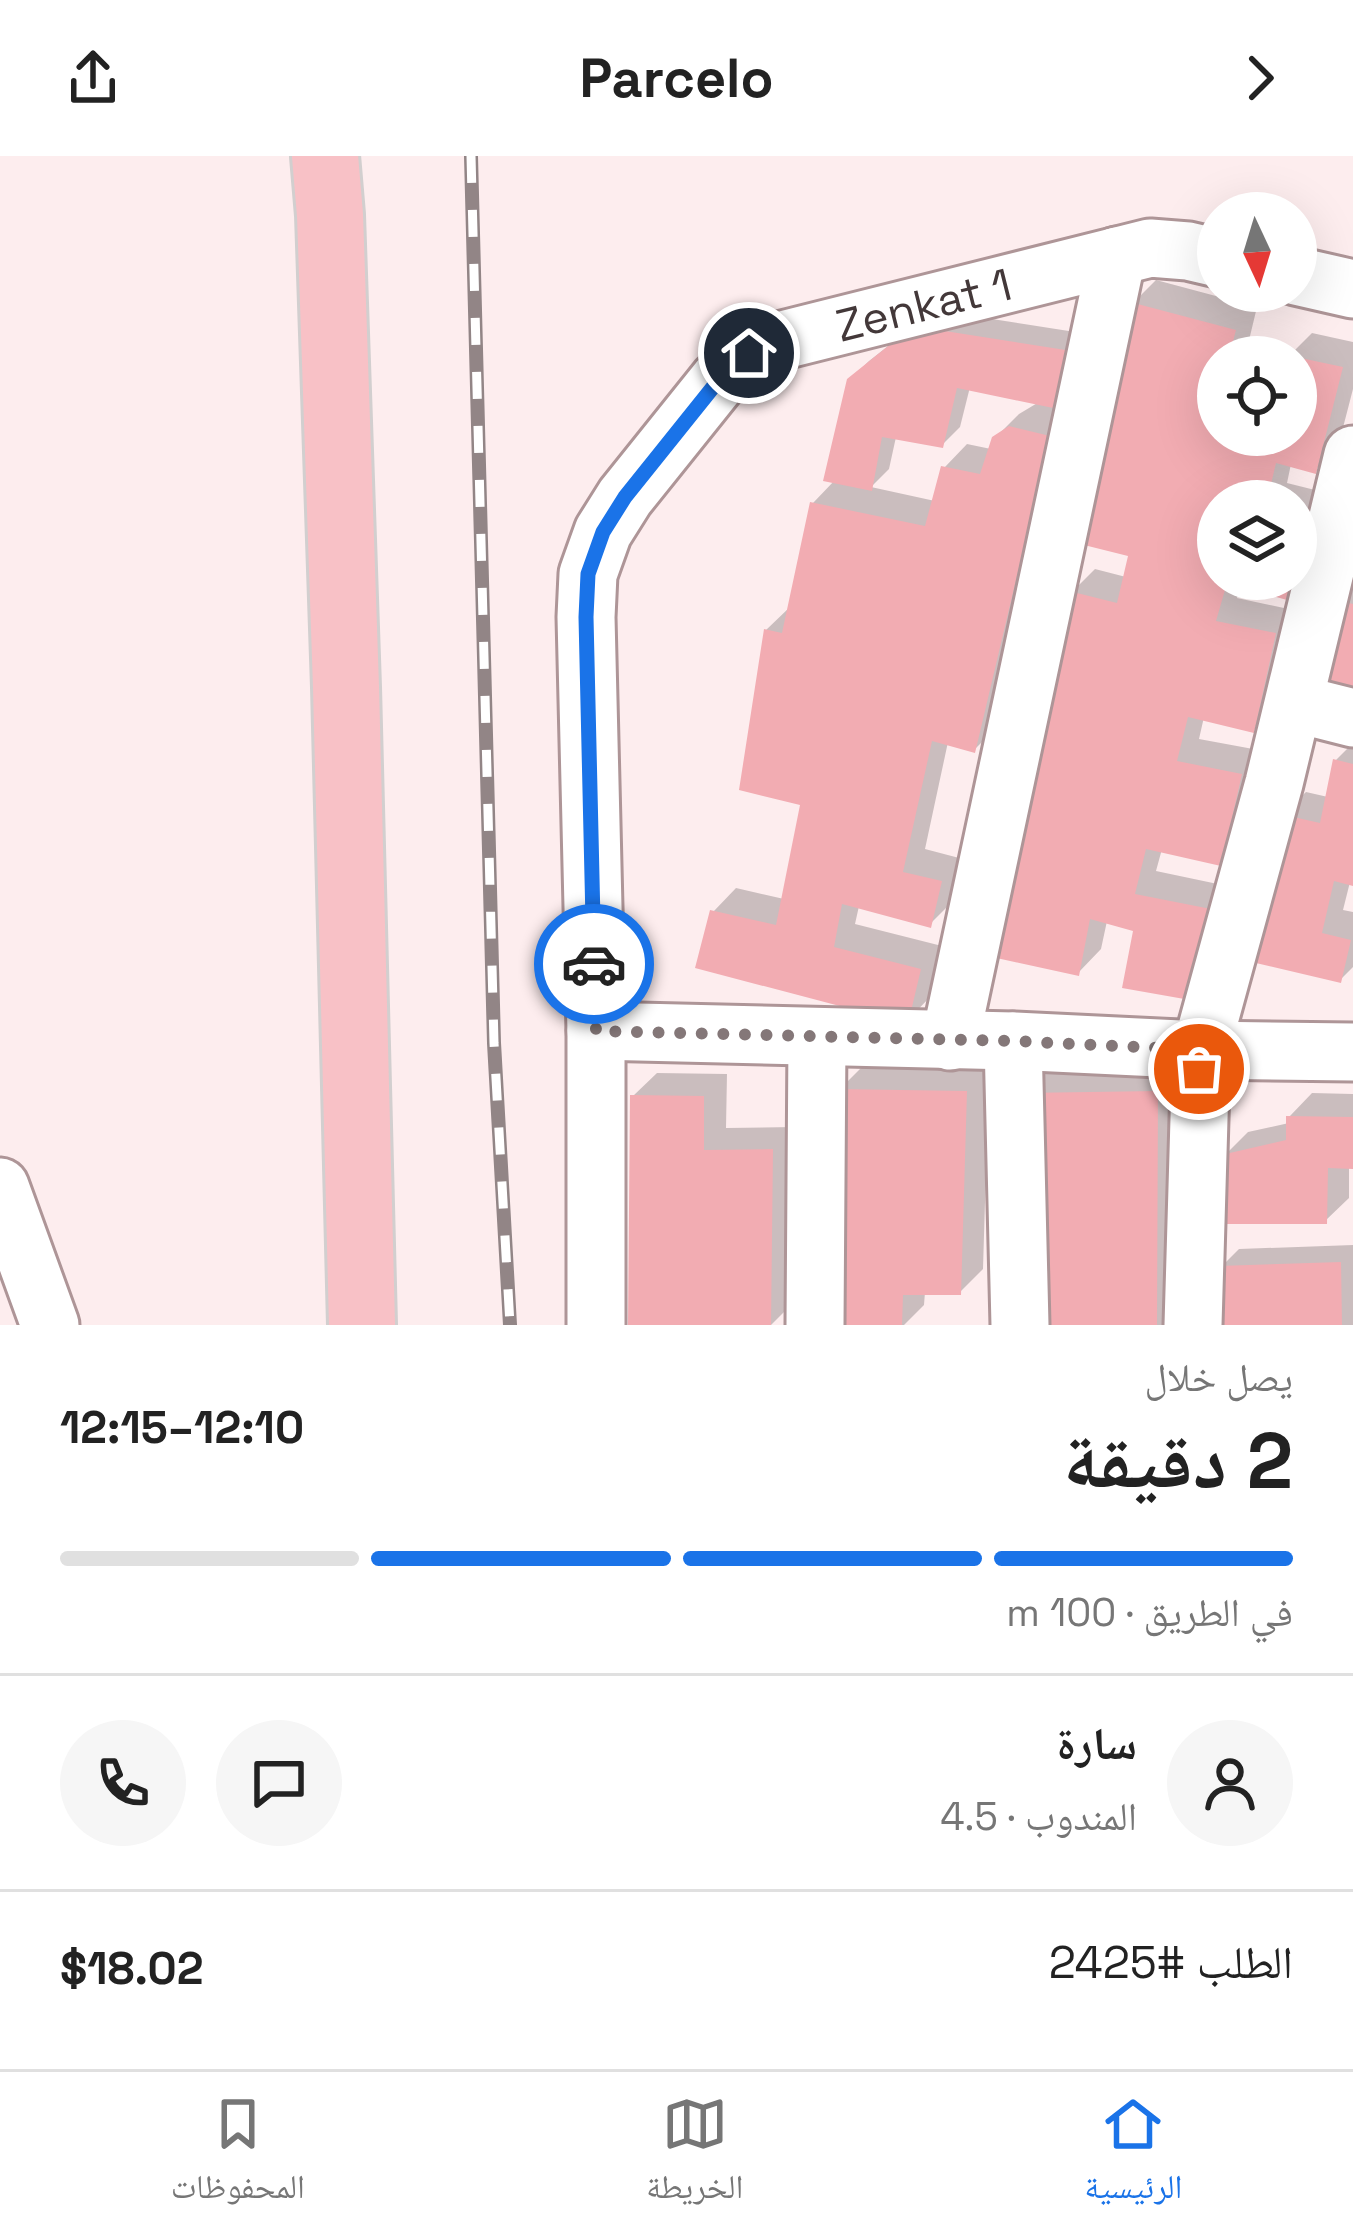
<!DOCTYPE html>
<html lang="ar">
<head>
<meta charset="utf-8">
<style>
  :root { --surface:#fff; --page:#f6f6f6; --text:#222; --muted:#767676; --line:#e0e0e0; --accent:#1a73e8 }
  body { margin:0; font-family:"Space Grotesk","Noto Naskh Arabic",sans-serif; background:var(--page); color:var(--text); direction:rtl; height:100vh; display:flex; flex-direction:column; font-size:45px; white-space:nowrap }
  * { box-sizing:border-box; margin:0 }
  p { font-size:39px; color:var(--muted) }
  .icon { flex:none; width:66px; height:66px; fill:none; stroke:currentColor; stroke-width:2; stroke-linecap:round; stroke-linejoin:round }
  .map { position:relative; height:1169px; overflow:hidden; direction:ltr }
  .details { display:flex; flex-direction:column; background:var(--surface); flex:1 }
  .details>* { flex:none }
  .needle { width:78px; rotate:176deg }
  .controls { position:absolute; left:1197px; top:36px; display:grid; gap:24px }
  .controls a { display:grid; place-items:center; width:120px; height:120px; border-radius:50%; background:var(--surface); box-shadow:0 12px 48px #0002; font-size:60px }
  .pin { position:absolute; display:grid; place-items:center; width:102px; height:102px; color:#fff; margin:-51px; border:6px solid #fff; border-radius:50%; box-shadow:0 3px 12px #0007 }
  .courier { position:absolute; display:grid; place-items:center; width:120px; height:120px; margin:-60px; border:9px solid #1a73e8; border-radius:50%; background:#fff; color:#222; box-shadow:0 3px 15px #0007 }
  .summary em { font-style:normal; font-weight:700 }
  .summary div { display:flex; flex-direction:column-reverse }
  .summary { display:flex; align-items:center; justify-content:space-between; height:204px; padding:0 60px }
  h1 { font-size:78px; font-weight:700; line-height:90px }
  .bar { display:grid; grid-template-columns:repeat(4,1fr); gap:18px 12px; align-content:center; height:144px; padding:0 60px }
  .bar i { height:15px; border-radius:9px; background:var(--line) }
  .bar .current { background:var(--accent) }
  .bar p { grid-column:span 4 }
  .line { display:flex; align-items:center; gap:30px; padding:0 60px; border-top:3px solid var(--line) }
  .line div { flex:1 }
  .round { display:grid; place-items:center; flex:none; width:126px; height:126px; border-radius:63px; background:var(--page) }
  header { display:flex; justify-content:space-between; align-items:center; height:156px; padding:0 60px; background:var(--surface); font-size:54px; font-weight:700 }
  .tab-bar { display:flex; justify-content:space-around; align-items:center; height:168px; border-top:3px solid var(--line); background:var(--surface); font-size:33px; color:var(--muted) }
  .tab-bar a { display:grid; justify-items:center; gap:6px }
  .tab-bar .current { color:var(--accent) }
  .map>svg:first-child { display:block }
</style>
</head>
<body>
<header><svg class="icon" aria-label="forward" viewBox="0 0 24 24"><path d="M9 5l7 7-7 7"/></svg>Parcelo<svg class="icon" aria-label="share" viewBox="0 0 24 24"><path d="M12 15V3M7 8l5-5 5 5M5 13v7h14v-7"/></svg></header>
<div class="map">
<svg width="1353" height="1169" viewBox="0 0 1353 1169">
  <rect width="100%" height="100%" fill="#fdedee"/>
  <!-- shadow -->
  <path fill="#0003" fill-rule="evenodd" d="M 1156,124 L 1257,151 L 1245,201 L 1218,201 L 1218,279 L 1296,279 L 1296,201 L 1289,200 L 1312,177 L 1353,186 L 1353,233 L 1338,291 L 1315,314 L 1291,308 L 1287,327 L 1327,337 L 1309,417 L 1286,440 L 1241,428 L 1237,442 L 1298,455 L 1276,550 L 1253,573 L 1204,561 L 1199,583 L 1264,595 L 1243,684 L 1220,707 L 1162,693 L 1156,715 L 1232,731 L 1189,841 L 1136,773 L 1107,765 L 1101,793 L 1078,817 L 1072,436 L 1095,413 L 1126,421 L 1132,398 L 1133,147 ZM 1218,345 L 1296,345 L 1296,423 L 1218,423 Z
    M 934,154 L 1088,178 L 1076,231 L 1054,253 L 1071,257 L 998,570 L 975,593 L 948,586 L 925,693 L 963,703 L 953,745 L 930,768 L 859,750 L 855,768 L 942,790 L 930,841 L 907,865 L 713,756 L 736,732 L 784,743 L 803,647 L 766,474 L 791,450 L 813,347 L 835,324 L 850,224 L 869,205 ZM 970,231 L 1039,246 L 1019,258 L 995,282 L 991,293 L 967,288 L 944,312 L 935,345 L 871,331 L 889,313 L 896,281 L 942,289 L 960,271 Z
    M 1348,426 L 1353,427 L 1353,550 L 1307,539 Z
    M 1353,587 L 1353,727 L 1350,726 L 1343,754 L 1353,756 L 1353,811 L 1340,824 L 1247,802 L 1282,659 L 1306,636 L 1328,641 L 1336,604 Z
    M 862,911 L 989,913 L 983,1113 L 960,1136 L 925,1136 L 924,1149 L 904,1169 L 841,1169 L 839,934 Z
    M 1180,913 L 1168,1169 L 1028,1169 L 1024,938 L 1048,915 Z
    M 657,917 L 727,918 L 726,972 L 795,971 L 793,1147 L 771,1169 L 633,940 Z
    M 1312,937 L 1353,938 L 1353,1010 L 1349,1010 L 1349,1042 L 1325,1065 L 1224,1000 L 1248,976 L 1289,967 L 1289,961 Z
    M 1353,1089 L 1353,1169 L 1222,1169 L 1221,1111 L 1239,1093 Z"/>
  <!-- building -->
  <path fill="#f2acb2" d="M 1130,146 L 1236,174 L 1229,201 L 1218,201 L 1218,279 L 1296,279 L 1296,201 L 1343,211 L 1316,318 L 1276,307 L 1267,345 L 1218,345 L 1218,423 L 1291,423 L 1287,444 L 1227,427 L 1216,465 L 1276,477 L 1254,577 L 1188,561 L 1177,605 L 1242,618 L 1221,710 L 1146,693 L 1135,738 L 1211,753 L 1190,844 L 1122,832 L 1133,775 L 1090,763 L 1079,820 L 992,801 L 1069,435 L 1117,447 L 1128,400 L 1076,387 Z
    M 913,170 L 1072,195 L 1058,253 L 957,232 L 943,292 L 882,281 L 872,335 L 823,325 L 847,223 Z
    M 1009,270 L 1050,280 L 975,597 L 932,585 L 903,716 L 942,725 L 931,772 L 842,748 L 834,791 L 921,813 L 908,868 L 695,812 L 710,754 L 776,769 L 800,649 L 739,634 L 764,473 L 782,477 L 810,346 L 925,370 L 941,310 L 980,318 L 992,281 Z
    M 1327,442 L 1353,448 L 1353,553 L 1304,542 Z
    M 1333,603 L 1353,608 L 1353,730 L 1334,725 L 1322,777 L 1351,784 L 1341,827 L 1243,804 L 1280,658 L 1320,667 Z
    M 836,933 L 967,935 L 961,1139 L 903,1139 L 902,1169 L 838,1169 Z
    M 1158,935 L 1157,1169 L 1025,1169 L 1021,937 Z
    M 630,939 L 704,940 L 704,994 L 773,993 L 771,1169 L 628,1169 Z
    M 1286,960 L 1353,961 L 1353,1013 L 1328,1012 L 1327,1068 L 1220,1068 L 1221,999 L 1286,984 Z
    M 1341,1106 L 1342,1169 L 1219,1169 L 1218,1110 Z"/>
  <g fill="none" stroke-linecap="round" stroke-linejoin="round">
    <defs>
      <g id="minor">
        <path d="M 1296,120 L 1353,133"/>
        <path d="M 1294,547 L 1353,562"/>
        <path d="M 596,875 L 1013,885 L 1201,894 L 1353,896"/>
        <path d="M 950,885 L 1117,100"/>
        <path d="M 1013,885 L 1020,1169"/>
        <path d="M 0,1031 L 50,1169"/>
        <path id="s1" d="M 596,1169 L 596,875 L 586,461 L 588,418 L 603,376 L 625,341 L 718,225 L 749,197 L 783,184 L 1150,92 L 1188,95 L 1218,102"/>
        <path d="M 815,1169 L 817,882"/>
        <path d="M 1193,1169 L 1201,894 L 1274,627 L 1353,299"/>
      </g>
      <path id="major" d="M 325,0 L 330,59 L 346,531 L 362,1169"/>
    </defs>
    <!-- minor casing -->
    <use href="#minor" stroke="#ae9597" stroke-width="63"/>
    <!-- major casing -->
    <use href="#major" stroke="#d2cfcf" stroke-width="72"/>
    <!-- minor -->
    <use href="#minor" stroke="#fff" stroke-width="57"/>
    <!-- major -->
    <use href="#major" stroke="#f8c1c6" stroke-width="66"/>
    <defs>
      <path id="rail" d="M 471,0 L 494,887 L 510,1169"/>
    </defs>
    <!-- rail casing -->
    <use href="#rail" stroke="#928586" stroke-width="14"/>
    <!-- rail -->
    <use href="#rail" stroke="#fff" stroke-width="9" stroke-dasharray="27" stroke-linecap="butt"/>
  </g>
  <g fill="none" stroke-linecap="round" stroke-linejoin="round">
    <!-- done -->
    <path stroke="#847778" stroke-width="12" stroke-dasharray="0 21.6" d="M 594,808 L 596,875 L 1013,885 L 1201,894 L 1199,913"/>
    <!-- route -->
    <path stroke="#1a73e8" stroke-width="15" d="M 594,808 L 586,461 L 588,418 L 603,376 L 625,341 L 718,225 L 749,197"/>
  </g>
  <g text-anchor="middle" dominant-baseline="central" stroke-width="9" stroke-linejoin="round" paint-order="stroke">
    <!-- street labels -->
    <g font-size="45" fill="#433839" stroke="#fff">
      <text stroke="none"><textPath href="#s1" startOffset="1209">Zenkat 1</textPath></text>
    </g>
  </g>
</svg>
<div class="controls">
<a><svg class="needle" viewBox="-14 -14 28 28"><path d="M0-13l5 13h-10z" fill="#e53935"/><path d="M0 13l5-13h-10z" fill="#767676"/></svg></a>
<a><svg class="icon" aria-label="locate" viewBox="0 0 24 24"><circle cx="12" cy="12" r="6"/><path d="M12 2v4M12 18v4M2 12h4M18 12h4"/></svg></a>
<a><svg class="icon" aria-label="layers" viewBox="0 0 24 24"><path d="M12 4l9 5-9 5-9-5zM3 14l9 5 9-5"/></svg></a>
</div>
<div class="pin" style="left:1199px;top:913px;background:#ea580c"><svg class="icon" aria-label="bag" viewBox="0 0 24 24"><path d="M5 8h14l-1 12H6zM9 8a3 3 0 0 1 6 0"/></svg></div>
<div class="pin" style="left:749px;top:197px;background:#1f2937"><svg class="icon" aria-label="home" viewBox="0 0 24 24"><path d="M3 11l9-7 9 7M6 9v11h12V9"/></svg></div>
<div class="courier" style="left:594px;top:808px"><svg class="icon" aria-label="car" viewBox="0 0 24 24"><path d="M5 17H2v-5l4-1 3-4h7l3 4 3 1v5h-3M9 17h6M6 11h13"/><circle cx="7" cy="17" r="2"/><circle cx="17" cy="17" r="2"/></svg></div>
</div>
<section class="details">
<div class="summary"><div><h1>2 دقيقة</h1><p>يصل خلال</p></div><em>12:10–12:15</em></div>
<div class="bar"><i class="current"></i><i class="current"></i><i class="current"></i><i></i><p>في الطريق · 100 m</p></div>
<div class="line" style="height:216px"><a class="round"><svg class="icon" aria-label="person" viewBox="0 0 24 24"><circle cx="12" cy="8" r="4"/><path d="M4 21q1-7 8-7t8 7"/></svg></a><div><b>سارة</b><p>المندوب · 4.5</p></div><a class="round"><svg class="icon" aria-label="chat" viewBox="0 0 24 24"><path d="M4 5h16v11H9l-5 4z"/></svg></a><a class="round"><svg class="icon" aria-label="phone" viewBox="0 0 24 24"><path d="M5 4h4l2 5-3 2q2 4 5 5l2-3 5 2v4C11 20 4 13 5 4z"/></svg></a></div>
<div class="line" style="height:156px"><div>الطلب #2425</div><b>$18.02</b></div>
</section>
<nav class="tab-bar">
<a class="current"><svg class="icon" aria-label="home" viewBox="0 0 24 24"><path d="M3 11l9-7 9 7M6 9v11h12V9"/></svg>الرئيسية</a>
<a><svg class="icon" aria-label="map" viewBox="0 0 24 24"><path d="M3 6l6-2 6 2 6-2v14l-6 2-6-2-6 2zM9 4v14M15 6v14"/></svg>الخريطة</a>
<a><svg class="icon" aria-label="saved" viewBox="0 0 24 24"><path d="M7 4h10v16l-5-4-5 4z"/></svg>المحفوظات</a>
</nav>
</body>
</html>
